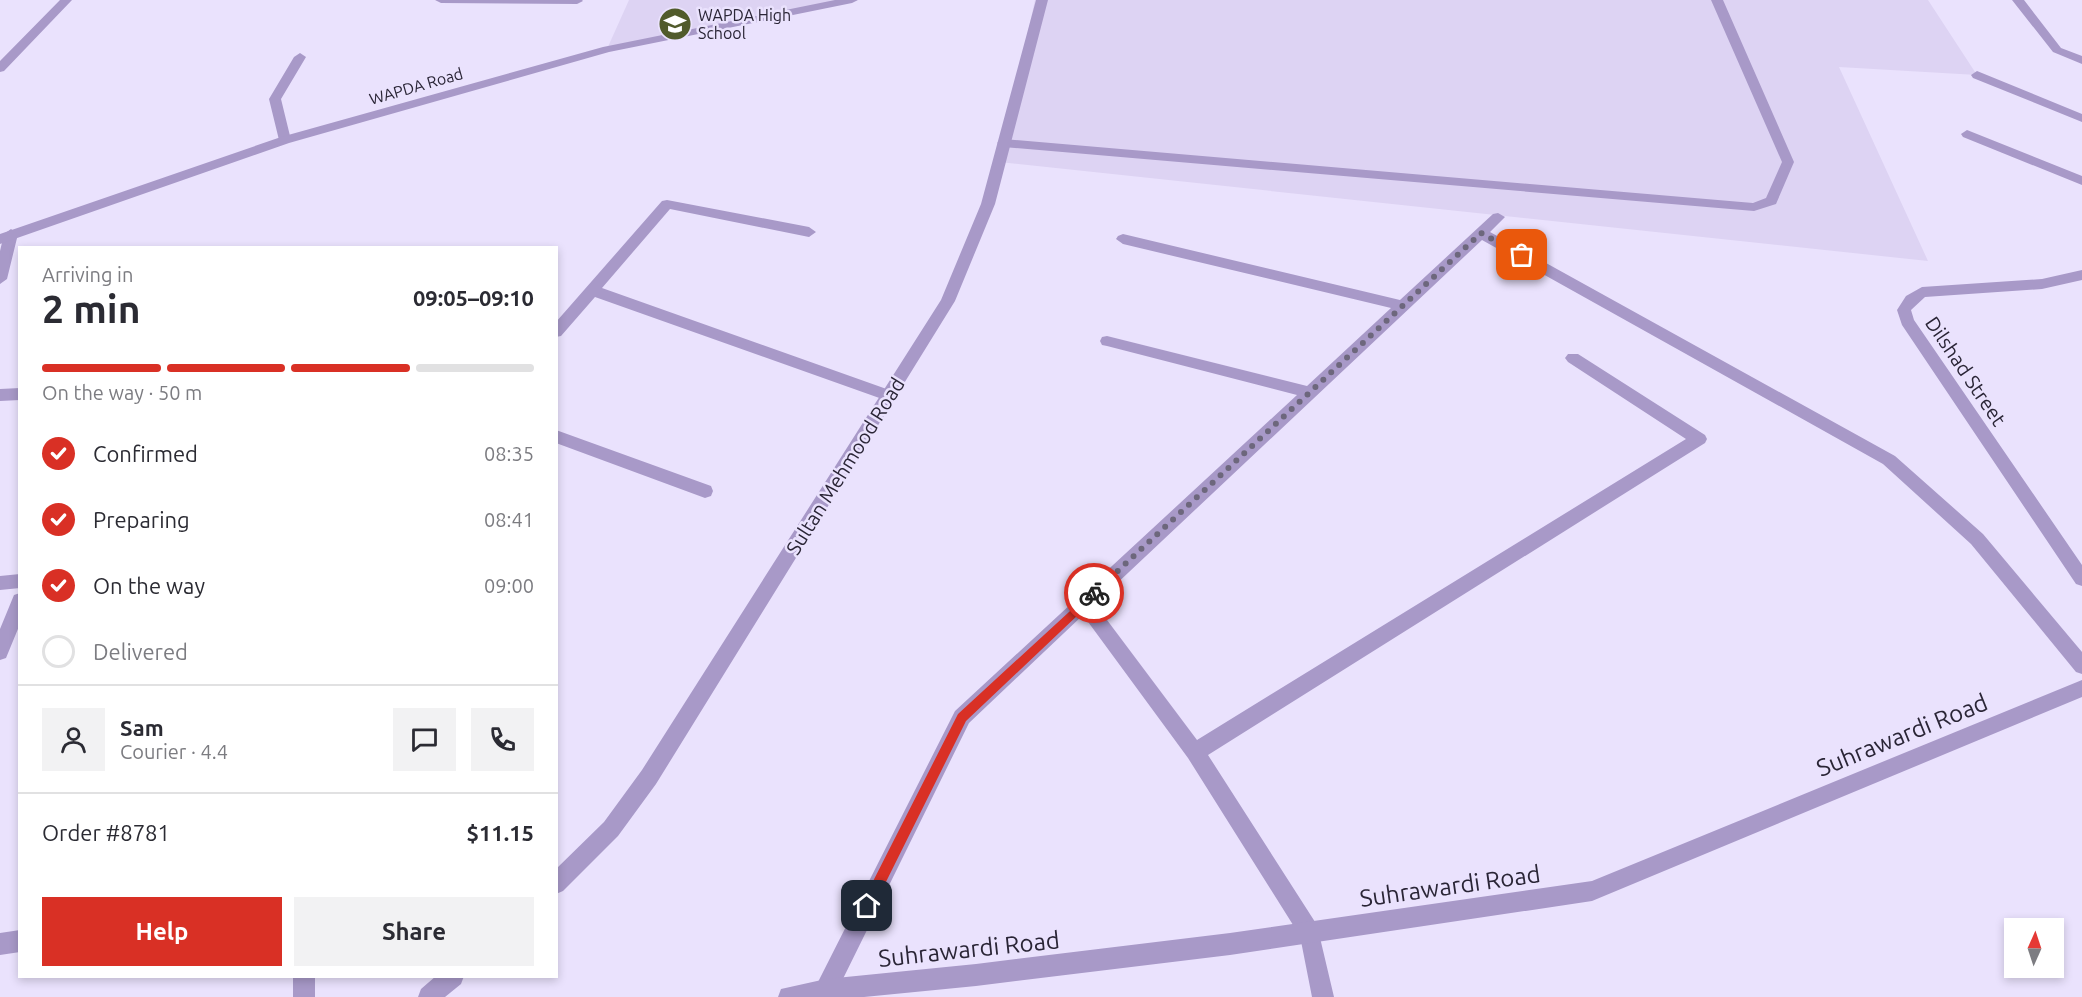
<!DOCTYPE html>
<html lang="en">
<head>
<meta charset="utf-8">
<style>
  :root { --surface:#fff; --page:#f2f2f3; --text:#2b2b33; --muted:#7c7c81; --line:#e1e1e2; --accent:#d93025 }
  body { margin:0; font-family:Ubuntu,sans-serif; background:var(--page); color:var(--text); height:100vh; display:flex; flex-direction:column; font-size:22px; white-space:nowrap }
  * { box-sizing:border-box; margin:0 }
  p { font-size:20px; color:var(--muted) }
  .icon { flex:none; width:33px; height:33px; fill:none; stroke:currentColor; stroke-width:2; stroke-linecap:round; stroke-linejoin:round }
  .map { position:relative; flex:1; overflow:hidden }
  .sheet { position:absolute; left:18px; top:246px; width:540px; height:732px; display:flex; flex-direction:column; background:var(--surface); border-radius:0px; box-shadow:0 3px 9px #0003 }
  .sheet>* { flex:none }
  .needle { width:39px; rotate:3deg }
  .controls { position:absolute; left:2004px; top:918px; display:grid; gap:12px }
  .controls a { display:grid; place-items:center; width:60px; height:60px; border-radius:0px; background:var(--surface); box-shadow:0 3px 9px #0003; font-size:30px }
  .pin { position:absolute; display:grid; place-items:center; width:51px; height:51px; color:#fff; margin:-26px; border-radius:12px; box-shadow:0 3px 9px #0006 }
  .courier { position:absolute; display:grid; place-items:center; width:60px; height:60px; margin:-30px; border:4px solid #d93025; border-radius:50%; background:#fff; color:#222; box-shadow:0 2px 8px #0007 }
  .overview em { font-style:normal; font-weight:700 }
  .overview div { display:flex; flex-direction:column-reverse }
  .overview { display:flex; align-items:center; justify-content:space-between; height:102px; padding:0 24px }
  h1 { font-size:39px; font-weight:700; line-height:45px }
  .bar { display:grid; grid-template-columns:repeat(4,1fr); gap:9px 6px; align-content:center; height:72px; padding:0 24px }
  .bar i { height:8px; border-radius:4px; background:var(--line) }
  .bar .active { background:var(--accent) }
  .bar p { grid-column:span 4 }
  .line { display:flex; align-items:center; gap:15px; padding:0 24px; border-top:2px solid var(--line) }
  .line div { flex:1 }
  .round { display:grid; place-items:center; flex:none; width:63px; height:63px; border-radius:0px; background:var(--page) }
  ol { padding:0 24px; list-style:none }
  li { display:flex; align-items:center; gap:18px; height:66px }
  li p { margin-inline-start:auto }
  li .icon { padding:6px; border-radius:50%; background:var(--accent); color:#fff; stroke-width:4 }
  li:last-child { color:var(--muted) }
  li i { width:33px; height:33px; border:3px solid var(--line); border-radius:50% }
  .button { display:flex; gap:12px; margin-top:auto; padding:12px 24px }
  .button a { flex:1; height:69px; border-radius:0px; background:var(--accent); color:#fff; font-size:24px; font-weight:700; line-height:69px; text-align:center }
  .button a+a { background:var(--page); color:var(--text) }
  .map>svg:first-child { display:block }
</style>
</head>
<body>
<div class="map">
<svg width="2082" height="997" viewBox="0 0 2082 997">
  <rect width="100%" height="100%" fill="#eae2fd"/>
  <!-- built -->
  <path fill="#ddd3f3" d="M 629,0 L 857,0 L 607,49 Z
    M 1035,0 L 1928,0 L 1977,75 L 1839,67 L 1928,261 L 999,162 Z"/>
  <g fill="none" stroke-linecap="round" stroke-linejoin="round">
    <!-- service -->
    <path fill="#a899c8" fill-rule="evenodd" d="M 1711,0 L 1723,0 L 1794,162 L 1776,204 L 1754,211 L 1003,147 L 997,143 L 1003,139 L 1753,203 L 1766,198 L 1782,162 Z
      M 1977,71 L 2082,114 L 2082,122 L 1973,78 L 1971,75 Z
      M 1967,130 L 2082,176 L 2082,185 L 1963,137 L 1961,134 Z"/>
    <!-- minor -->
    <path fill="#a899c8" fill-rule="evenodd" d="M 60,0 L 72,0 L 4,71 L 0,72 L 0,61 Z
      M 435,0 L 582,0 L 583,1 L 577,4 L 441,3 Z
      M 2012,0 L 2024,0 L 2061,48 L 2082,56 L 2082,64 L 2053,52 Z
      M 300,53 L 306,57 L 281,99 L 291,140 L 285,144 L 279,140 L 269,99 L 294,57 Z
      M 667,200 L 809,227 L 816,232 L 809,237 L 670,209 L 602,288 L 895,392 L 898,396 L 895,400 L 885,400 L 595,297 L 561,336 L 556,337 L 556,322 L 662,201 Z
      M 1498,213 L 1505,217 L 1490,232 L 1895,456 L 1983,534 L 2082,652 L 2082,674 L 2076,672 L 1971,544 L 1883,464 L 1482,240 L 1095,604 L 1197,740 L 1686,439 L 1568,362 L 1565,358 L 1568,354 L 1578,354 L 1705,435 L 1707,439 L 1705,443 L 1208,755 L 1317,925 L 1334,997 L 1312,997 L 1300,936 L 1188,758 L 1083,615 L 969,723 L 834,997 L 818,997 L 815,990 L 818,982 L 955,711 L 1297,395 L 1107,346 L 1102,345 L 1100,341 L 1102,337 L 1107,336 L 1307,386 L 1391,308 L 1123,244 L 1116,239 L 1118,236 L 1123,234 L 1400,300 L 1493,214 Z
      M 11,229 L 18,234 L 7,279 L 0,284 L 0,251 L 4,234 Z
      M 20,388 L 20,400 L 0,401 L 0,389 Z
      M 556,430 L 711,486 L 713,491 L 711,496 L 705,498 L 556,443 Z
      M 20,574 L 20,588 L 0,590 L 0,576 Z
      M 20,593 L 20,624 L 6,658 L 0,660 L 0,629 L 14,595 Z
      M 20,930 L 20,952 L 0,955 L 0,933 Z
      M 293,976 L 315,976 L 315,997 L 293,997 Z"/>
    <!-- tertiary -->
    <path fill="#a899c8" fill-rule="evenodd" d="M 835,0 L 858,0 L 852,3 L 609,52 L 289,143 L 0,244 L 0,234 L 281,137 L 603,47 Z
      M 1036,0 L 1048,0 L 995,204 L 955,301 L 656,784 L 618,836 L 563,891 L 556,894 L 556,869 L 604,822 L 642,770 L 941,300 L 981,204 Z
      M 2082,270 L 2082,280 L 2042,289 L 1925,297 L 1911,310 L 1914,320 L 2082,565 L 2082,586 L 2076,584 L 1902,325 L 1897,310 L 1906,296 L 1922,287 L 2042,279 Z
      M 2082,680 L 2082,697 L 1592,901 L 1230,955 L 976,986 L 864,997 L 778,997 L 781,989 L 826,979 L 976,964 L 1230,933 L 1592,881 Z
      M 436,976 L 464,976 L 461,984 L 445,997 L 418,997 L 421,989 Z"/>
  </g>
  <!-- route -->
  <path fill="#d93025" d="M 1094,589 L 1100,593 L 1098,596 L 966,721 L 872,910 L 867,912 L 863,910 L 861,906 L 863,901 L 958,714 Z"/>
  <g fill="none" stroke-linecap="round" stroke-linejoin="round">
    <!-- done -->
    <path stroke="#6d677c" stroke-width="6" stroke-dasharray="0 10.8" d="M 1094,593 L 1481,233 L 1522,255"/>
  </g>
  <!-- icons -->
  <defs>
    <symbol id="school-disc" viewBox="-11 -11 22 22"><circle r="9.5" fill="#515b2b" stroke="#eae2fd"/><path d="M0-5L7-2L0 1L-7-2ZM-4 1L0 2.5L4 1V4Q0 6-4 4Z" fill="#fff"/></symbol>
  </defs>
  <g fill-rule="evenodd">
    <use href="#school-disc" x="656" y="5" width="38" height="38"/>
  </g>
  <g text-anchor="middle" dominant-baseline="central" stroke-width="5" stroke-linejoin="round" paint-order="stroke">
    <!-- far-poi labels -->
    <g font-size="16" fill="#2a2536" stroke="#eae2fd" text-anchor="start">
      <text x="698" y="15">WAPDA High<tspan x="698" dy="18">School</tspan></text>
    </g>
    <!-- far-street labels -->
    <g font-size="16" fill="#2a2536" stroke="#eae2fd">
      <text transform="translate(416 86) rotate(-16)">WAPDA Road</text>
    </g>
    <!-- street labels -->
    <g font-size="20" fill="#2a2536" stroke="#eae2fd">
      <text transform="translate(1966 371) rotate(56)">Dilshad Street</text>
      <text transform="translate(845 466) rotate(-58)">Sultan Mehmood Road</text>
    </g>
    <!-- near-street labels -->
    <g font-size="24" fill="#2a2536" stroke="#eae2fd">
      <text transform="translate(1902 735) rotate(-22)">Suhrawardi Road</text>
      <text transform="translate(1450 886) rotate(-8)">Suhrawardi Road</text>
      <text transform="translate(969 949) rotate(-6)">Suhrawardi Road</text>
    </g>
  </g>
</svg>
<div class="controls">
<a><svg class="needle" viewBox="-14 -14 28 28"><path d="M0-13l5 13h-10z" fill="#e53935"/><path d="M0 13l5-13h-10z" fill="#7c7c81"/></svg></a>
</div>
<div class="pin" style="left:1522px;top:255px;background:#ea580c"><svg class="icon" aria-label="bag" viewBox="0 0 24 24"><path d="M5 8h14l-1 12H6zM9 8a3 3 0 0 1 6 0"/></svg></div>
<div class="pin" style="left:867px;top:906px;background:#1f2937"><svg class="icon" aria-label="home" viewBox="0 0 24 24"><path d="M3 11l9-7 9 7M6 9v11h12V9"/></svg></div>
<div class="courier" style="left:1094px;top:593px"><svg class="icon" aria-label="bike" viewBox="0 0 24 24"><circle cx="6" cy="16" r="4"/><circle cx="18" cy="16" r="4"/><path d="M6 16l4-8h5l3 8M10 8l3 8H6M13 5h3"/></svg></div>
<section class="sheet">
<div class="overview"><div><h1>2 min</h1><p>Arriving in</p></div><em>09:05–09:10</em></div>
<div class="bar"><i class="active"></i><i class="active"></i><i class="active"></i><i></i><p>On the way · 50 m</p></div>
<ol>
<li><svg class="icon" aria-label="check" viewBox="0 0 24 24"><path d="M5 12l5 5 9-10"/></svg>Confirmed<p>08:35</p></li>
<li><svg class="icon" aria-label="check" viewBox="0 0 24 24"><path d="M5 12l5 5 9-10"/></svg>Preparing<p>08:41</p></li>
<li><svg class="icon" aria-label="check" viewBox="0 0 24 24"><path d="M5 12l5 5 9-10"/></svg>On the way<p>09:00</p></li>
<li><i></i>Delivered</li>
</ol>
<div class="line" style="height:108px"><a class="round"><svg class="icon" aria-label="person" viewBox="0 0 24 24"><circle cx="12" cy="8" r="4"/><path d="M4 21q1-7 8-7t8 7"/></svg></a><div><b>Sam</b><p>Courier · 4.4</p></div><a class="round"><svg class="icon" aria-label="chat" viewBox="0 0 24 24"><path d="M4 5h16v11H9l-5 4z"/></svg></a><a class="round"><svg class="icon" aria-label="phone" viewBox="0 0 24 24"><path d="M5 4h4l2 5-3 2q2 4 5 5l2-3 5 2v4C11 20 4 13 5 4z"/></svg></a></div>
<div class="line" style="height:78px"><div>Order #8781</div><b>$11.15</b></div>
<div class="button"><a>Help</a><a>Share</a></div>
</section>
</div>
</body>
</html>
